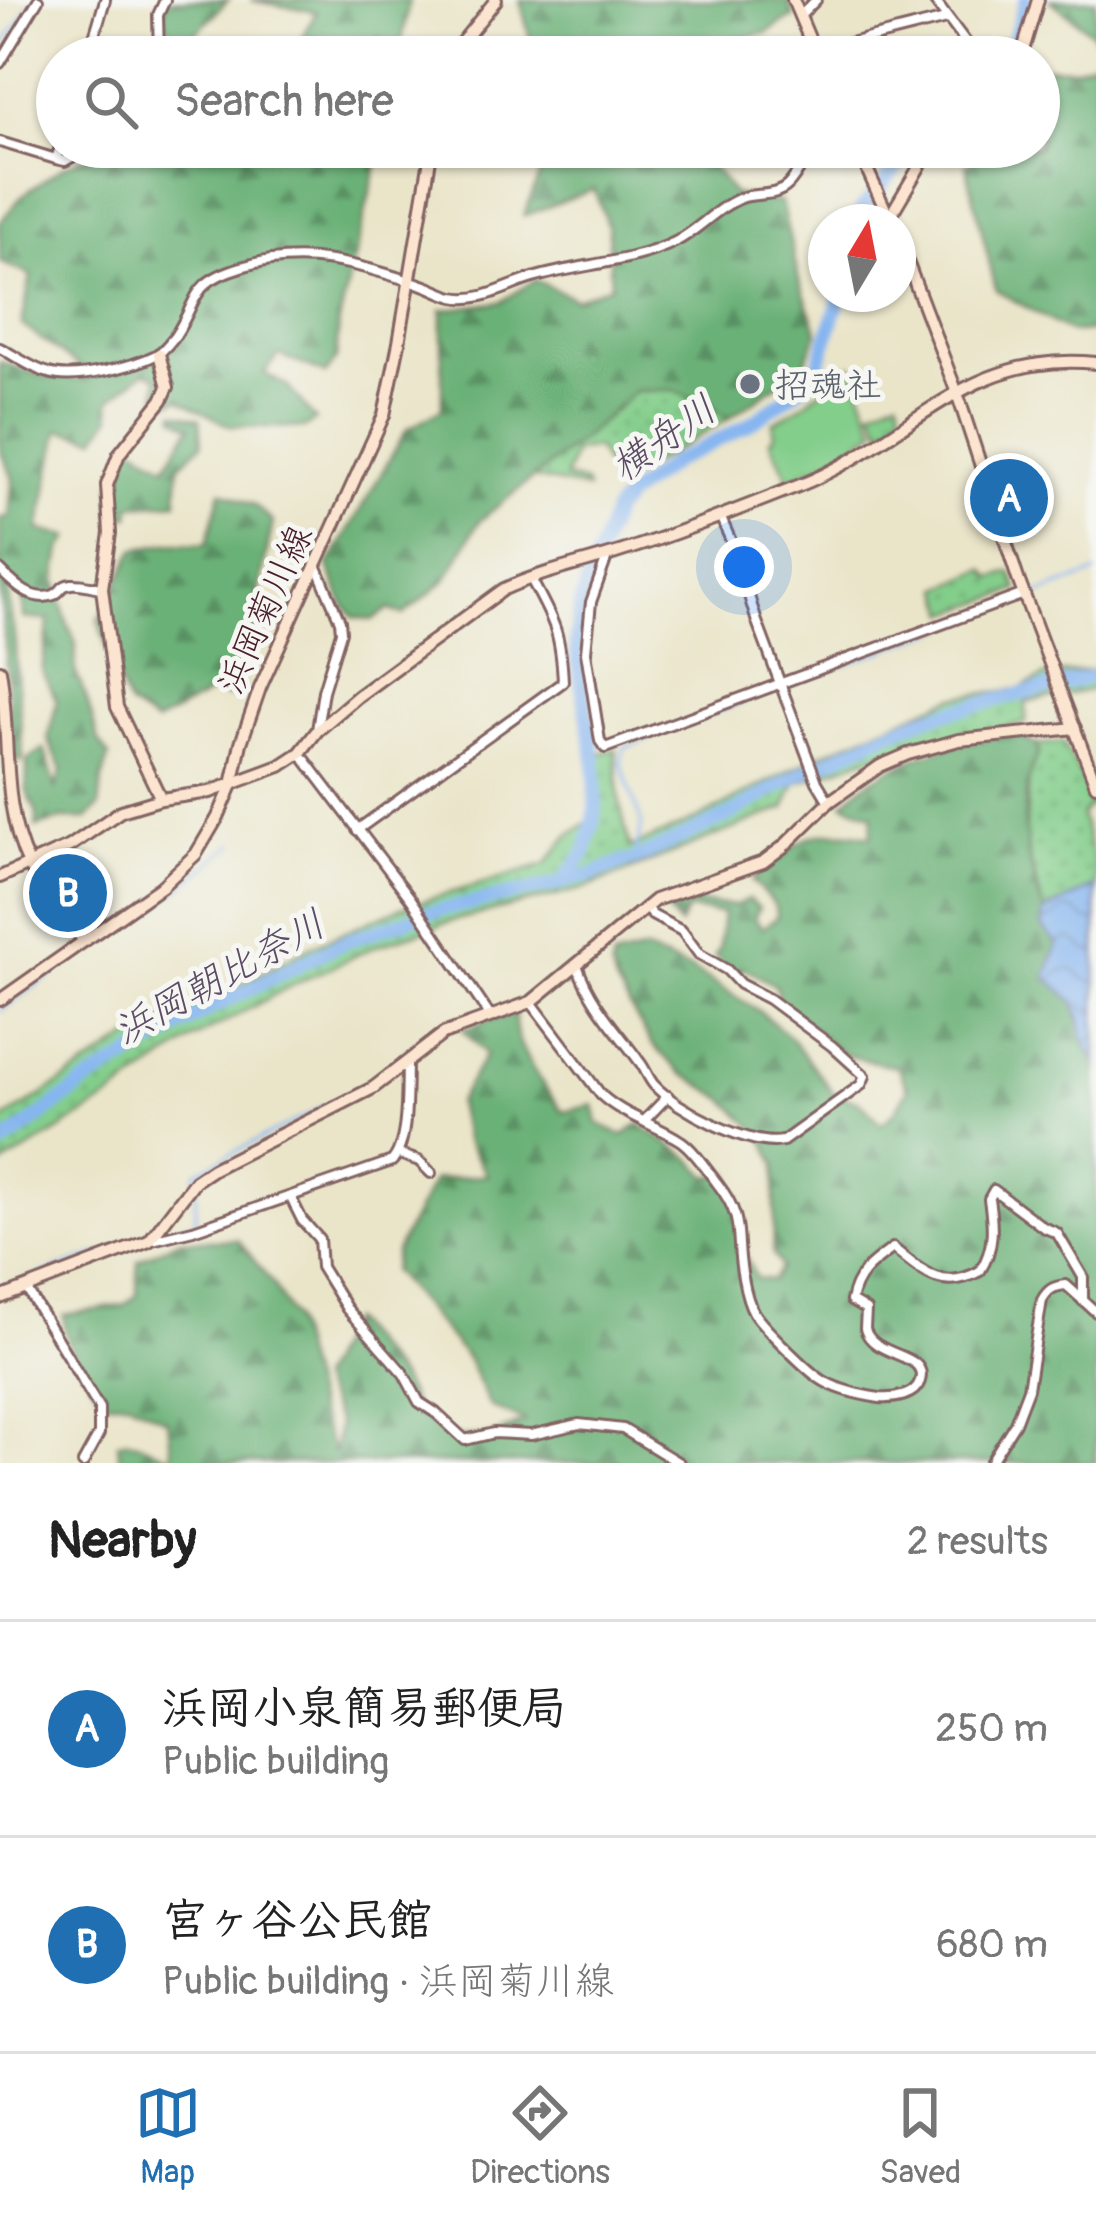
<!DOCTYPE html>
<meta charset="utf-8">
<style>
:root{--surface:#fff;--page:#f6f6f6;--text:#222;--muted:#767676;--line:#e0e0e0;--accent:#1f6fb2}
body{margin:0;font-family:Pangolin,"Klee One",sans-serif;background:var(--page);color:var(--text)}
.compass{position:absolute;left:808px;top:204px;width:108px;height:108px;border-radius:50%;background:var(--surface);box-shadow:0 3px 9px #0004;rotate:10deg}
.you{position:absolute;left:744px;top:567px;width:42px;height:42px;margin:-30px;border:9px solid #fff;border-radius:50%;background:#1a73e8;box-shadow:0 0 0 18px #1a73e833}
.badge{display:grid;place-items:center;width:78px;height:78px;border-radius:50%;background:var(--accent);color:#fff;font-size:39px;font-weight:700}
.pin{position:absolute;translate:-50% -50%;border:6px solid #fff;box-shadow:0 3px 12px #0006}
.list{margin:0;padding:0;list-style:none}
h2{display:flex;justify-content:space-between;align-items:center;height:156px;margin:0;padding:0 48px;font-size:51px}
h2 small{font-size:39px;font-weight:400;color:var(--muted)}
.list li{display:grid;grid-template-columns:78px 1fr auto;gap:36px;align-items:center;box-sizing:border-box;height:216px;padding:0 48px;border-top:3px solid var(--line)}
.list b{display:block;font-size:45px;white-space:nowrap}
.list p{margin:0;font-size:39px;white-space:nowrap;color:var(--muted)}
.list em{font-size:39px;font-style:normal;color:var(--muted)}
.icon{flex:none;width:66px;height:66px;fill:none;stroke:currentColor;stroke-width:2;stroke-linecap:round;stroke-linejoin:round}
.map{position:relative;flex:none;width:1096px;height:1463px;overflow:hidden}
.search{position:absolute;background:var(--surface);box-shadow:0 3px 9px #0004;left:36px;right:36px;top:36px;height:132px;display:flex;align-items:center;gap:30px;box-sizing:border-box;padding:0 42px;border-radius:66px;color:var(--muted);font-size:45px}
.sheet{height:588px;background:var(--surface)}
nav{display:flex;justify-content:space-around;align-items:center;box-sizing:border-box;height:168px;border-top:3px solid var(--line);background:var(--surface);font-size:33px;color:var(--muted)}
nav a{display:grid;justify-items:center;gap:6px}
nav .on{color:var(--accent)}
.map>svg:first-child{display:block}
.grass{fill:url(#grass-dots);stroke:#66765b;stroke-width:3}
.forest{fill:url(#forest-firs);stroke:#5a6851;stroke-width:3}
.garden{fill:#83ce8b;stroke:#66765b;stroke-width:3}
.water{fill:url(#water-waves);stroke:#686a8e;stroke-width:3}
.lines{fill:none;stroke-linecap:round;stroke-linejoin:round}
.stream{stroke:#86b5f0;stroke-width:3}
.river{stroke:#86b5f0;stroke-width:14}
.street-casing{stroke:#826462;stroke-width:14}
.secondary-casing{stroke:#826462;stroke-width:16}
.street{stroke:#fff;stroke-width:8}
.secondary{stroke:#fce5d0;stroke-width:10}
.worship-dot{fill:#6b7280;stroke:#f6f6f2;stroke-width:4.5}
.labels{text-anchor:middle;stroke-width:10;stroke-linejoin:round;paint-order:stroke}
.worship-label{font-size:36px;fill:#5b616d;stroke:#f6f6f2;text-anchor:start}
.street-label{font-size:36px;fill:#4a1f2b;stroke:#f6f6f2}
.water-label{font-size:39px;font-style:italic;fill:#5c4c66;stroke:#f6f6f2}
</style>
<div class="map">
<svg width="1096" height="1463" viewBox="0 0 1096 1463">
<defs>
<pattern id="grass-dots" width="8" height="8" patternUnits="userSpaceOnUse" patternTransform="scale(3)"><rect width="8" height="8" fill="#83ce8b"/><path d="M2 2h.1M6 6h.1" fill="none" stroke="#73b078" stroke-width="1.8" stroke-linecap="round"/></pattern>
<pattern id="forest-firs" width="22" height="20" patternUnits="userSpaceOnUse" patternTransform="scale(3)"><rect width="22" height="20" fill="#6ab177"/><path d="M5 1l3.5 6h-7zM16 11l3.5 6h-7z" fill="#598f62"/></pattern>
<pattern id="water-waves" width="16" height="10" patternUnits="userSpaceOnUse" patternTransform="scale(3)"><rect width="16" height="10" fill="#86b5f0"/><path d="M0 5q4-4 8 0t8 0" fill="none" stroke="#7093c3"/></pattern>
</defs>
<rect width="100%" height="100%" fill="#f6f6f2"/>
<filter id="ink" filterUnits="userSpaceOnUse"><feTurbulence type="fractalNoise" baseFrequency=".00833" numOctaves="2"/><feDisplacementMap in="SourceGraphic" scale="24" xChannelSelector="R" yChannelSelector="G"/><feConvolveMatrix kernelMatrix="1 2 1 2 8 2 1 2 1" color-interpolation-filters="sRGB"/></filter>
<filter id="wash" filterUnits="userSpaceOnUse"><feTurbulence type="fractalNoise" baseFrequency=".004" numOctaves="4" result="noise"/><feDisplacementMap in="SourceGraphic" scale="48" xChannelSelector="R" yChannelSelector="G"/><feGaussianBlur stdDeviation="2.7" result="paint"/><feColorMatrix in="noise" values="0 0 0 0 0 0 0 0 0 0 0 0 0 0 0 0 0 1.4 0 .05"/><feComposite in="paint" operator="in"/></filter>
<g filter="url(#wash)">
<rect width="100%" height="100%" fill="#eae5c9"/>
<g class="grass">
<polygon points="674,390 729,418 618,484 596,448 574,452 565,478 585,483 587,489 533,478 635,391"/>
<path d="M898,397c9,20 -1,22 -15,34l-11,-22z"/>
<polygon points="985,569 992,578 1011,572 1018,590 949,613 941,588"/>
<polygon points="1096,670 1096,689 1026,702 1026,723 863,759 796,783 785,808 583,889 452,921 376,946 287,988 192,1040 106,1101 0,1167 0,1122 127,1040 185,1007 246,981 314,945 402,907 545,865 568,836 592,819 597,754 616,749 619,799 630,848 700,818 819,755 954,697 1020,689 1047,675"/>
<path d="M1063,742l30,60 -12,13c7,25 15,45 15,71l-52,26 -19,-71 4,-69 7,-27z"/>
</g>
<g class="forest">
<polygon points="169,0 228,0 178,52 162,13"/>
<polygon points="250,0 409,0 399,57 293,57 316,12"/>
<polygon points="520,0 787,0 794,16 766,33 733,39 736,54 747,57 535,57"/>
<polygon points="1050,0 1096,0 1096,42 1094,34"/>
<polygon points="1096,60 1096,331 1070,332 996,290 966,165 981,156 981,147 1039,147 1039,67 1073,68"/>
<path d="M113,147h268l-42,174 -3,38 -10,15 -47,-19 -15,18 23,13 29,34 -12,8 -74,-2 -51,-27 -21,6 -1,-29 -13,-4 -34,28 1,17 -15,21 -37,-8 -20,100 31,7 -9,13 -5,30 10,39 10,25 -1,27 11,26 12,42 11,18 -7,23 -3,27 -12,12h-25l-26,8c4,-21 -5,-19 -9,-36 -2,-10 2,-20 -1,-30l18,-12 12,39 6,-18 -14,-31 9,-38 -15,-30 7,-51 -25,-2 -2,-23 -15,-7 7,46 9,123 -3,5 -6,-3 -14,-172v-69l9,-1 4,-40 -13,-26v-89l42,14 44,4 -9,-15 -55,-40 9,-50 -31,-13v-40l23,-27 41,-29z"/>
<polygon points="550,147 698,147 733,194 781,202 799,280 818,333 803,367 729,418 674,390 635,391 589,433 479,521 446,580 403,615 389,609 372,620 354,617 344,605 328,566 407,429 442,409 442,310 501,302 535,280 576,299 611,285 608,227 594,189 524,216"/>
<polygon points="175,412 200,419 202,444 179,466 177,502 131,505 130,516 112,514 113,484 127,457 123,450 129,443 166,466 191,426 175,417"/>
<polygon points="221,491 254,505 273,522 254,614 254,636 233,654 241,685 227,697 215,688 200,699 155,723 129,706 117,678 98,620 135,549 168,543 207,544"/>
<path d="M1015,733l21,12 3,8c-26,47 -12,113 7,162 4,11 10,22 14,34 11,39 18,79 36,115v399h-976l-2,-20 10,-3 11,3 33,15 -4,-37 -40,-20h-24c-17,-26 -42,-54 -40,-86l61,-10 12,-10 1,-34 40,-21h60l35,44 20,35 25,95 16,40 4,-32 -20,-42 31,-60 52,60 19,36 34,21h36l34,-16 -34,-15 -23,-48 -75,-87 3,-19 39,-72 53,-5 -22,-36 -8,-36 29,-49 -23,-24 26,-10 26,-5c-3,31 30,73 48,97l31,-7 4,18 25,13 16,-12 50,33 20,20 20,-4 12,39 4,44 11,22 16,2 9,-13 -8,-13 3,-89 -12,-27 -39,-39 -45,-27 -28,-28 -35,-59 -6,-16 2,-10 32,-8 47,19 67,41 32,27 43,56 26,8 22,22 14,-14 12,-21 -10,-22 -54,-12 -67,-57 -1,-12 -31,-18 -10,6 -20,-18 4,-7 4,-36 -36,-3 -8,15 -12,-14 7,-10 62,5 12,-7 11,9 -5,10 8,10 15,-11 -3,-13 -22,-23c47,-38 54,-57 119,-45l2,-21 -30,-12c47,-46 109,-58 172,-70z"/>
</g>
<polygon class="garden" points="851,365 876,430 835,458 789,479 770,440 775,436 773,423 804,404"/>
<polygon class="water" points="1096,886 1096,1064 1084,1040 1080,1017 1073,1001 1046,977 1058,944 1042,927 1044,912"/>
<g class="lines">
<g class="stream">
<polyline points="0,50 33,1"/>
<polyline points="1030,597 1096,573"/>
<polyline points="804,679 1021,600"/>
<polyline points="626,861 634,860 642,824 621,762 624,748 745,701"/>
<polyline points="0,1011 108,936 147,915 234,844"/>
<polyline points="195,1178 196,1172 374,1081"/>
<polyline points="165,1232 195,1222 196,1187"/>
<polyline points="0,1289 102,1253"/>
</g>
<g class="river">
<polyline points="1008,57 1026,0"/>
<polyline points="857,222 861,210 914,147"/>
<polyline points="634,860 728,816 802,773 887,733 931,716 1096,676"/>
<polyline points="562,882 585,853 596,810 595,760 577,658 576,636 581,601 614,512 629,495 673,463 748,425 805,385 819,364 841,294"/>
<polyline points="0,1146 84,1084 210,1009 344,942 426,913 537,889 591,875 626,861"/>
</g>
</g>
</g>
<g filter="url(#ink)">
<g class="lines">
<defs>
<g id="street">
<polyline points="934,0 977,57"/>
<polyline points="800,16 816,0"/>
<polyline points="88,57 105,0"/>
<polyline points="159,57 158,15 165,0"/>
<polyline points="817,57 838,46 946,19"/>
<polyline points="0,63 38,0"/>
<polyline points="0,142 56,159 60,147"/>
<polyline points="56,159 65,161 90,147"/>
<path d="M0,348c16,8 32,21 49,25 25,8 83,-6 107,-18 7,-3 14,-13 19,-19 25,-38 14,-53 66,-69 64,-20 117,-2 179,17 11,3 22,10 34,13 27,6 54,-12 79,-19 46,-14 99,-15 142,-36 24,-12 44,-37 69,-45 14,-4 32,0 44,-12 10,-10 16,-26 25,-38"/>
<polyline points="720,516 735,550 756,619 817,782 829,802"/>
<polyline points="607,557 591,602 586,652 600,741 605,748 1024,594"/>
<polyline points="317,567 340,621 341,632 323,691 317,730"/>
<path d="M0,570c14,14 32,33 54,25 10,-5 5,-9 17,-11 9,-1 22,3 31,4"/>
<polyline points="300,753 411,899 490,1016"/>
<path d="M357,830l206,-148c-2,-49 -9,-61 -32,-103"/>
<path d="M577,965c14,40 38,63 62,96 6,7 9,17 15,24 22,24 96,63 129,56l78,-56 4,-9 -33,-30 -63,-47 -29,-15 -13,-14 -28,-16 -17,-23 -30,-16 -7,-8"/>
<path d="M531,1002l70,93c23,21 54,29 80,46 14,10 25,28 36,42 30,38 17,54 26,95 2,11 5,25 11,35 8,13 52,56 65,65 17,12 41,17 61,20 14,1 35,-2 40,-17 9,-29 -47,-23 -55,-52 0,-2 1,-17 1,-19l-15,-9c5,-27 20,-37 42,-53 30,24 49,44 87,23 15,-23 13,-47 9,-72l5,-9 49,37 14,6 26,44v24"/>
<polyline points="644,1121 668,1096"/>
<polyline points="399,1154 419,1161 431,1173"/>
<polyline points="291,1198 302,1220 319,1239 321,1267 347,1309 404,1374 419,1402 436,1413 465,1440 494,1433 531,1435 579,1424 623,1429 679,1463"/>
<path d="M152,1240l41,-10 199,-69c17,-19 14,-71 15,-96"/>
<polyline points="26,1288 99,1408 99,1434 83,1463"/>
<path d="M990,1463l25,-40 13,-34 14,-89c6,-11 12,-14 24,-15l30,27"/>
</g>
<g id="secondary">
<polyline points="793,0 817,57"/>
<polyline points="450,57 496,0"/>
<polyline points="1021,57 1038,0"/>
<polyline points="857,147 891,222"/>
<polyline points="889,218 931,147"/>
<polyline points="898,238 957,393 1018,579 1096,785"/>
<polyline points="159,354 168,387 162,400 119,454 107,485 110,533 102,588 117,707 161,799"/>
<path d="M0,670c11,63 0,136 29,194 14,28 37,53 55,77"/>
<path d="M0,877l70,-31 51,-35 40,-12 49,-7 70,-26 20,-13 17,-22 41,-35 146,-107c42,-19 87,-27 131,-42 55,-18 109,-40 163,-61 109,-42 167,-137 298,-123"/>
<polyline points="0,1000 161,887 196,854 218,817 232,785 241,743 260,688 384,415 399,343 432,147"/>
<polyline points="0,1298 149,1241 195,1181 213,1169 373,1088 443,1034 531,1002 655,900 763,862 783,847 829,802 880,766 908,754 959,740 1075,728"/>
</g>
</defs>
<use href="#street" class="street-casing"/>
<use href="#secondary" class="secondary-casing"/>
<use href="#street" class="street"/>
<use href="#secondary" class="secondary"/>
</g>
</g>
<circle class="worship-dot" cx="750" cy="384" r="12"/>
<g class="labels">
<g class="worship-label">
<text x="774" y="397">招魂社</text>
</g>
<g class="street-label">
<text transform="translate(264 609) rotate(-66)" y="13">浜岡菊川線</text>
</g>
<g class="water-label">
<text transform="translate(663 437) rotate(-35)" y="14">横舟川</text>
<text transform="translate(219 976) rotate(-29)" y="14">浜岡朝比奈川</text>
</g>
</g>
</svg>
<svg class="compass" viewBox="-18 -18 36 36"><path d="M0-13l5 13h-10z" fill="#e53935"/><path d="M0 13l5-13h-10z" fill="#767676"/></svg>
<div class="you"></div>
<div class="pin badge" style="left:1009px;top:498px">A</div>
<div class="pin badge" style="left:68px;top:893px">B</div>
<div class="search"><svg class="icon" aria-label="search" viewBox="0 0 24 24"><circle cx="10" cy="10" r="6"/><path d="M15 15l6 6"/></svg>Search here</div>
</div>
<section class="sheet">
<h2>Nearby<small>2 results</small></h2>
<ul class="list">
<li><span class="badge">A</span><div><b>浜岡小泉簡易郵便局</b><p>Public building</p></div><em>250 m</em></li>
<li><span class="badge">B</span><div><b>宮ヶ谷公民館</b><p>Public building · 浜岡菊川線</p></div><em>680 m</em></li>
</ul>
</section>
<nav>
<a class="on"><svg class="icon" aria-label="map" viewBox="0 0 24 24"><path d="M3 6l6-2 6 2 6-2v14l-6 2-6-2-6 2zM9 4v14M15 6v14"/></svg>Map</a>
<a><svg class="icon" aria-label="directions" viewBox="0 0 24 24"><path d="M12 3l9 9-9 9-9-9zM9 14v-3h6M13 9l2 2-2 2"/></svg>Directions</a>
<a><svg class="icon" aria-label="saved" viewBox="0 0 24 24"><path d="M7 4h10v16l-5-4-5 4z"/></svg>Saved</a>
</nav>
